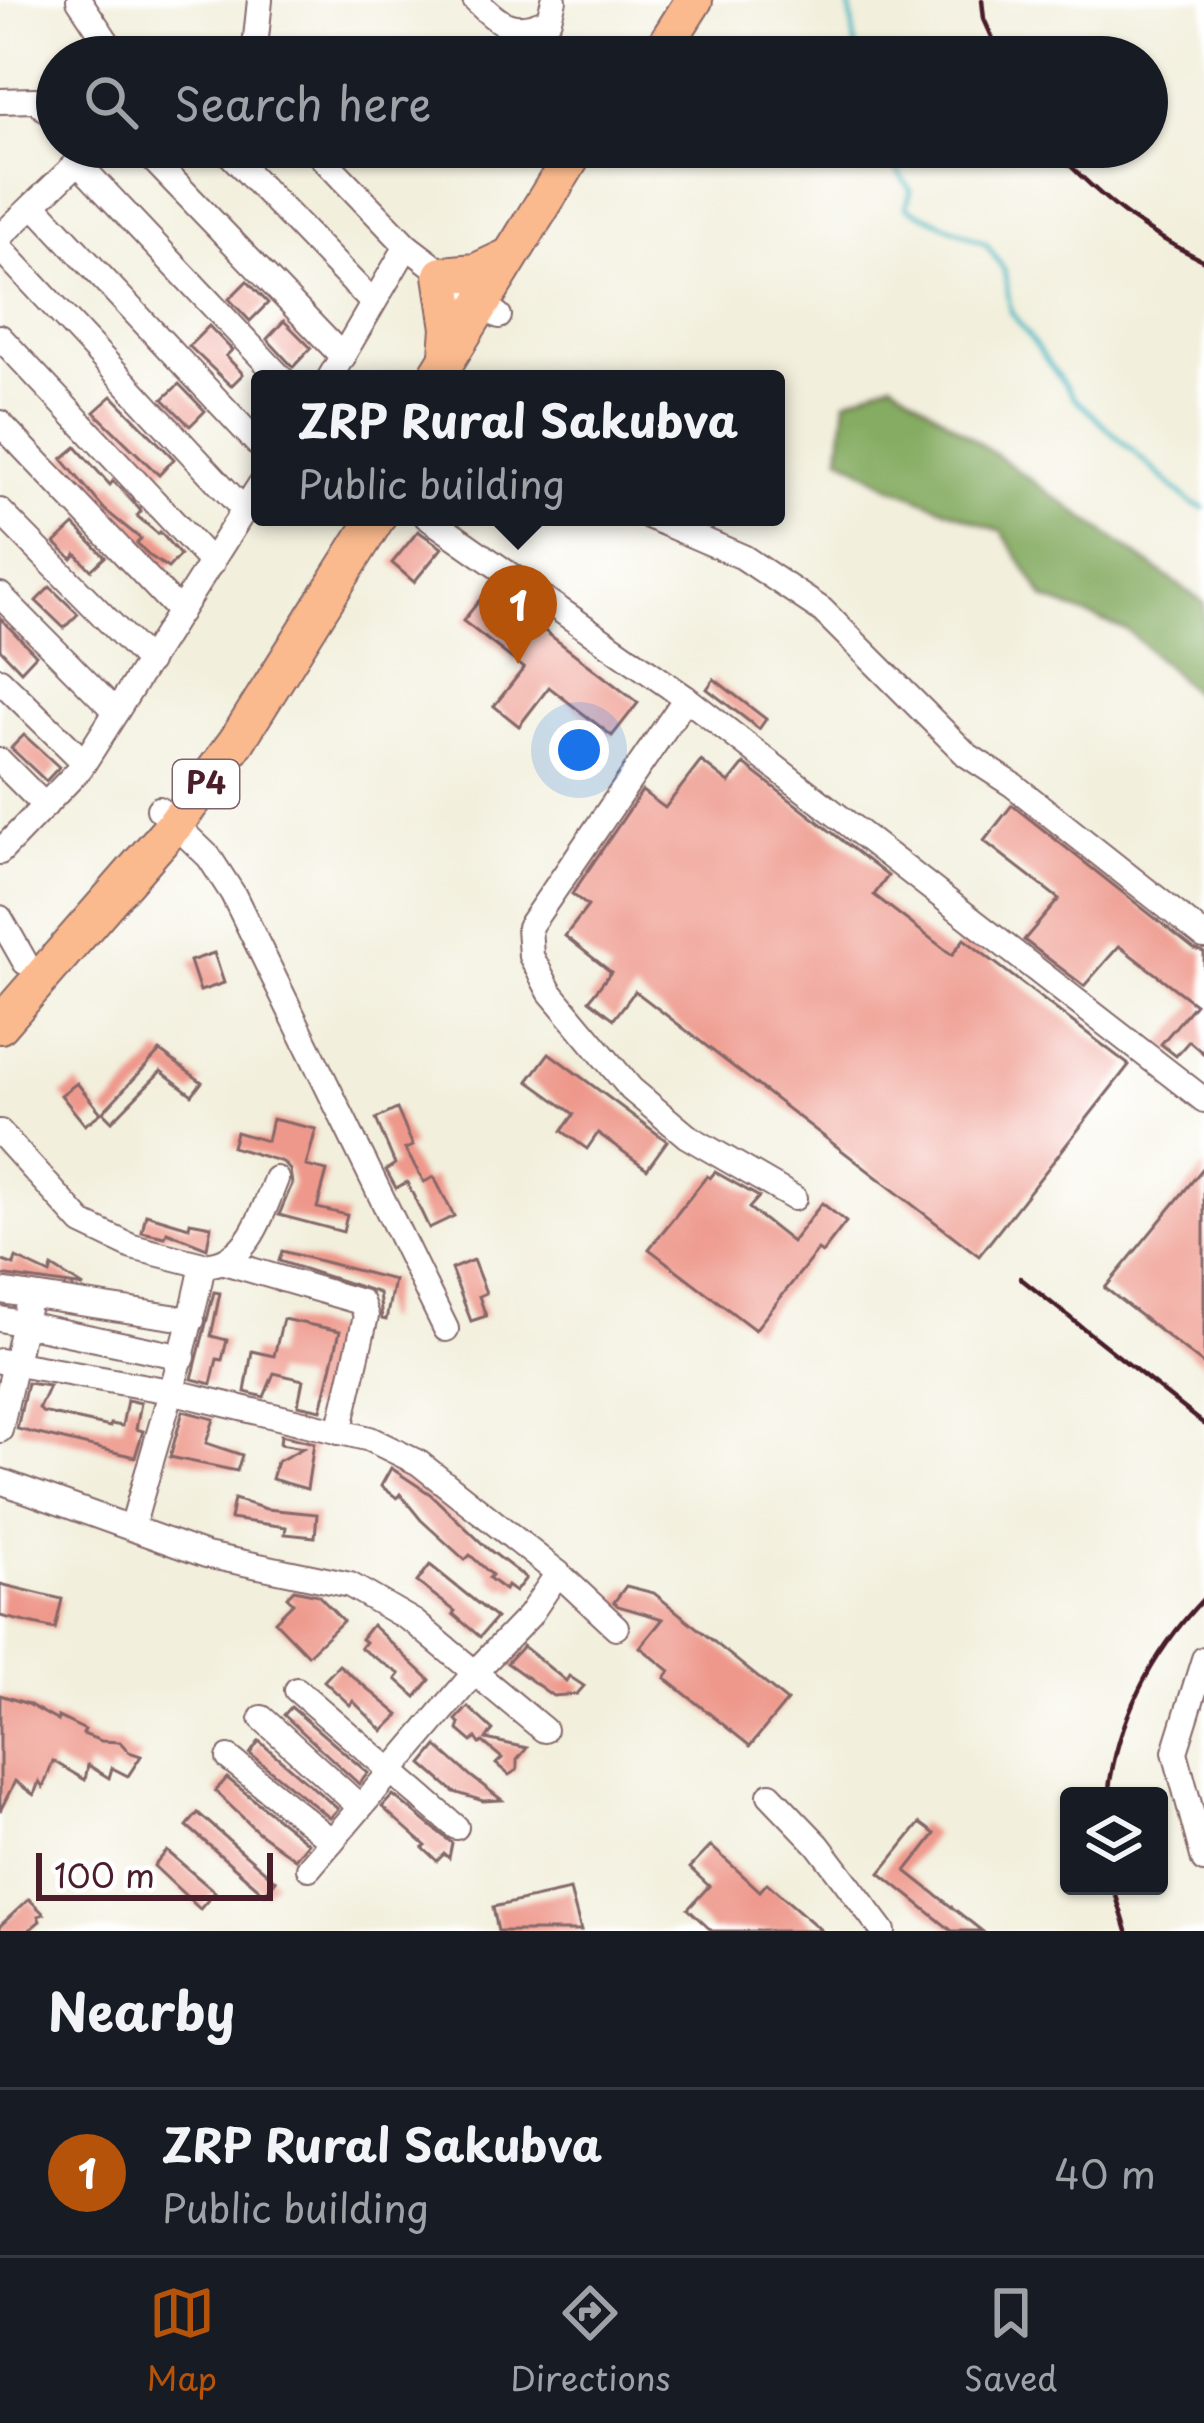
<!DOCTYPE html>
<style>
:root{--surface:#171b24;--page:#20242c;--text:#f1f3f6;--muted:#9ea1a6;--line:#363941;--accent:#b45309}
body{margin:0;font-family:"Playpen Sans",sans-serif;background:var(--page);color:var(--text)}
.controls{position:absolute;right:36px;bottom:36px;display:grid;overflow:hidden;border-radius:12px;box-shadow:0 3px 9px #0004}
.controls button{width:108px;height:108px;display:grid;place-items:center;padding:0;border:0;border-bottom:3px solid var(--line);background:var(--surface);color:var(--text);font:60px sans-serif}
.scale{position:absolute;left:36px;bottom:30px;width:237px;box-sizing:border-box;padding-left:12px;border:6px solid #4a1f2b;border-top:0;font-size:33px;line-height:42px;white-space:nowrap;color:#4a1f2b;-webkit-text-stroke:9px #fff;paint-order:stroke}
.you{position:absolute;left:579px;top:750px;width:42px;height:42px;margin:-30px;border:9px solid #fff;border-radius:50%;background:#1a73e8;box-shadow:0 0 0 18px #1a73e833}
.badge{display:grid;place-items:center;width:78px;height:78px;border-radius:50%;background:var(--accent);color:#fff;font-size:39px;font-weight:700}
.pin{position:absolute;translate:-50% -99px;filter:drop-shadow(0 3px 6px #0008)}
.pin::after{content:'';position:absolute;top:63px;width:42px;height:36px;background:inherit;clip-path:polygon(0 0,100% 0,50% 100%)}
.popup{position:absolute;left:251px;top:370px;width:534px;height:156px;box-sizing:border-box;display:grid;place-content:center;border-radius:12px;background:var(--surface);filter:drop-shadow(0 3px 9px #0005);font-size:39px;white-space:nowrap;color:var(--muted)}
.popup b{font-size:45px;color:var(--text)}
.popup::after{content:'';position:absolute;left:50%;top:100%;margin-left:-24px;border:24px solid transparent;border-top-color:var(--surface)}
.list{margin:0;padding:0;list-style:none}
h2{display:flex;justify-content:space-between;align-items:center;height:156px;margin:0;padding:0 48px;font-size:51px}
h2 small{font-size:39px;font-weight:400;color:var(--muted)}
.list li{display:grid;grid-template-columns:78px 1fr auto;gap:36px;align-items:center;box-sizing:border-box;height:168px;padding:0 48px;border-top:3px solid var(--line)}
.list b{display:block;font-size:45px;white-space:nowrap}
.list p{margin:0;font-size:39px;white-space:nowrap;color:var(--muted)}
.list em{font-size:39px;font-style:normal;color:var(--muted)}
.icon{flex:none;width:66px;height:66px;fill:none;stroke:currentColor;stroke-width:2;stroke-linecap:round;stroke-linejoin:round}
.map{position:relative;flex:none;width:1204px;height:1931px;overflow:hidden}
.search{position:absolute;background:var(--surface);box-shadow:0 3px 9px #0004;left:36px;right:36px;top:36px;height:132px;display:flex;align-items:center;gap:30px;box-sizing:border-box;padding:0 42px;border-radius:66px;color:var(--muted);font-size:45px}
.sheet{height:324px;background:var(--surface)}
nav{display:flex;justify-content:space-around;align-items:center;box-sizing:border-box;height:168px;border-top:3px solid var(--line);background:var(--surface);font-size:33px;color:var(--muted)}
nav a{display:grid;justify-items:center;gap:6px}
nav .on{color:var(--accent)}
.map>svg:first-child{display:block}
.forest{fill:#85ac62;stroke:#686646;stroke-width:3}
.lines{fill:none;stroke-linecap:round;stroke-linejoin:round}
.stream{stroke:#49b8c2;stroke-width:4.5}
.building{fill:#ee988b}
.minor-casing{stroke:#856869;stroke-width:28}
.highway-casing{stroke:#856869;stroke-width:40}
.minor{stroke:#fff;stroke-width:24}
.highway{stroke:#fbba8d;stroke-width:36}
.rail{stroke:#4a1f2b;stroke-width:4.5}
.labels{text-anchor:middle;stroke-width:12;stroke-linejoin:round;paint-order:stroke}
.shield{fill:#fff;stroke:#80626b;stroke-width:3}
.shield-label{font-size:30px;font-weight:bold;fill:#4a1f2b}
</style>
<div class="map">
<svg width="1204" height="1931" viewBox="0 0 1204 1931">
<rect width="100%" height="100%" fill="#fff"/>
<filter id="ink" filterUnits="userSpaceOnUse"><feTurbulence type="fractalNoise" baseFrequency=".00833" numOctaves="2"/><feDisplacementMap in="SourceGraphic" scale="24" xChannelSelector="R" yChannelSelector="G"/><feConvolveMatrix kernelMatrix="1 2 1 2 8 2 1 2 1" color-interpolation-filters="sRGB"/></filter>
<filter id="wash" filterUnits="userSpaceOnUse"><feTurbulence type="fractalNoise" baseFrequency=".004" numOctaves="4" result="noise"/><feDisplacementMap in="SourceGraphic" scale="48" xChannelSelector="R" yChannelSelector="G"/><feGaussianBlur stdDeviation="2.7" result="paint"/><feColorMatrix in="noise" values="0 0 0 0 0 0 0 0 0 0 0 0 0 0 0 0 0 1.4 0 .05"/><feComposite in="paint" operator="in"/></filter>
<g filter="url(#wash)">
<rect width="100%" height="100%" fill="#f2efdc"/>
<polygon class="forest" points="892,381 1204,603 1204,702 1127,630 1045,599 1002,532 889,486 840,456 846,400"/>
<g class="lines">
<g class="stream">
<polyline points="849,0 857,57"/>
<polyline points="881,147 911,191 906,207 986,244 1004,270 1011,312 1075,399 1191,503 1204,508"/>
</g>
</g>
<g id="blocks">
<g class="building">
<polygon points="247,281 268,303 250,321 229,299"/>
<polygon points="284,321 311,348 293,367 267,339"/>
<polygon points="209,326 232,350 226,356 243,374 231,386 189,346"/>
<polygon points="179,384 205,411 190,426 163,399"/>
<polygon points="112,396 174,459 159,475 94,412"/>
<polygon points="76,447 110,485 113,481 141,511 137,516 158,534 160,532 180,555 168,568 150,556 137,543 141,539 105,510 62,459"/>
<polygon points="74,525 105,557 91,570 76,554 72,559 55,543"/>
<polygon points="418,531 442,548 414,582 392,563"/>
<polygon points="50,587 78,614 64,628 36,601"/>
<polygon points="489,588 638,703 612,736 549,687 519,726 494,706 524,668 463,621"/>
<polygon points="0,618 36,655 21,671 0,649"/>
<polygon points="714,679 766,719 759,729 707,689"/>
<polygon points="24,735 59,767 46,781 11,748"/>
<polygon points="701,761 729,783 744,764 888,876 874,895 952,955 964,939 1129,1065 979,1256 635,991 614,1019 589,1000 611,972 565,936 588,906 572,894 642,791 665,808"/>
<polygon points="1012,805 1194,949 1204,952 1204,1054 1189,1041 1176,1056 1161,1044 1195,1004 1119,946 1084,986 1024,940 1059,899 984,841"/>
<polygon points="214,953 224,983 200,991 190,961"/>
<polygon points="160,1051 202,1082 192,1095 161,1071 112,1121 103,1112"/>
<polygon points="549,1053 667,1141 647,1169 598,1133 587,1149 562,1131 574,1114 528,1081"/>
<polygon points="77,1083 101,1113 85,1125 61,1095"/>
<polygon points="397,1109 413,1146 405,1149 424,1182 434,1177 454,1216 429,1228 407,1182 396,1188 386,1170 395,1164 376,1119"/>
<polygon points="272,1119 316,1129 306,1166 327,1171 317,1208 347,1215 343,1232 279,1215 292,1184 290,1170 283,1162 232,1147 236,1132 267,1141"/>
<polygon points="1204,1167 1204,1365 1105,1288"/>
<polygon points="715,1172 759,1197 749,1208 792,1242 822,1203 846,1222 822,1253 818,1250 755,1330 649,1249 707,1176 710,1178"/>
<polygon points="146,1214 189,1227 190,1222 211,1226 207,1248 167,1232 165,1237 142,1232"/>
<polygon points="282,1251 394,1280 386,1320 382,1319 379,1293 279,1261"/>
<polygon points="16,1258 50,1274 52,1267 84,1287 0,1275 0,1260 14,1265"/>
<polygon points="473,1260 486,1293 479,1296 486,1316 471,1321 451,1269"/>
<polygon points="214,1292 220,1293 211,1336 227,1340 222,1360 217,1359 211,1384 192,1379"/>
<polygon points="283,1319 340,1331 321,1410 298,1405 303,1380 274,1373 264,1397 245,1392 252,1351 274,1356"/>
<polygon points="27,1383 49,1386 39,1408 42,1412 110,1427 111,1424 122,1426 127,1400 141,1403 136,1429 143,1431 135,1457 17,1429"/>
<polygon points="183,1411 214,1419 206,1443 242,1455 237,1471 170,1457"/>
<polygon points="281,1435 314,1443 307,1489 272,1479 277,1462 303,1448 280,1444"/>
<polygon points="391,1468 430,1494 487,1548 526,1578 515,1592 507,1586 505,1590 489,1578 492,1575 470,1555 465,1560 421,1520 400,1494 397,1498 381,1486"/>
<polygon points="234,1499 266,1509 317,1514 315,1537 285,1534 286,1527 230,1519"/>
<polygon points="430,1565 496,1618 480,1637 453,1614 455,1611 417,1582"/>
<polygon points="0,1584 62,1599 55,1629 0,1616"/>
<polygon points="626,1586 654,1593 787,1701 750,1746 665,1678 670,1671 640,1647 663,1619 618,1606 614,1602"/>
<polygon points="294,1590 318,1595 343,1621 308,1655 275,1621 293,1603 287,1597"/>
<polygon points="372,1625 430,1680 416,1697 396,1679 400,1674 360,1648 365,1642 361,1639"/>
<polygon points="523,1646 566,1681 569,1676 584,1686 577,1694 553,1696 507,1663"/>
<polygon points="339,1665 399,1715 383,1731 353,1701 350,1705 324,1681"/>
<polygon points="0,1695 28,1704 58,1721 58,1717 85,1730 83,1734 101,1741 120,1742 129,1752 141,1756 128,1776 112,1768 109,1778 88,1765 85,1780 53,1761 43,1787 39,1781 34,1795 15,1781 0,1811"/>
<polygon points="291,1707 368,1773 359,1784 284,1715"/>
<polygon points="468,1707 493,1730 486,1739 527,1748 517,1760 517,1770 509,1775 496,1764 502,1758 483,1742 480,1744 476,1738 472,1742 458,1730 460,1724 456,1720"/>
<polygon points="259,1741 338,1809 330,1818 250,1754"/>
<polygon points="437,1746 472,1777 502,1800 483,1801 454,1792 422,1764"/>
<polygon points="227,1778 308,1843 295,1859 258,1832 215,1791"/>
<polygon points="393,1795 452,1843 449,1858 444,1854 437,1861 423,1848 426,1846 382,1807"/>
<polygon points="198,1813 276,1881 265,1894 187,1826"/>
<polygon points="920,1823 935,1834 906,1871 982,1931 952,1931 880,1873"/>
<polygon points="711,1846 760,1891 767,1883 822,1931 712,1931 688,1909 709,1886 690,1868"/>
<polygon points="167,1851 215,1892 200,1909 154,1866"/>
<polygon points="570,1890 581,1931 498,1931 493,1907"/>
<polygon points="29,1899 44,1914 38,1916 40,1921 28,1931 0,1931 0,1926"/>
</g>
</g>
</g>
<g filter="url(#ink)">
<use href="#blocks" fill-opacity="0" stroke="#856869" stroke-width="3"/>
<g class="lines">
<defs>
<g id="minor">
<polyline points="79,0 117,57"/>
<path d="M475,0c27,26 39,36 74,19l5,-19"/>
<polyline points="254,57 260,0"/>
<polyline points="0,101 35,100 57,119"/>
<polyline points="141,147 343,357"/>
<polyline points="223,147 373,303"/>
<polyline points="312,147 407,246 499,316"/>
<polyline points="78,163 282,379"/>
<polyline points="34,205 260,446"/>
<polyline points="0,237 94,147"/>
<polyline points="0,248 243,509"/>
<polyline points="0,337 212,563"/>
<polyline points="329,379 407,246"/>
<polyline points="0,423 180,612"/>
<polyline points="0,511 149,662"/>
<polyline points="427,517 686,698 1204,1100"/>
<polyline points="650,517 743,557 822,610 967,755 1013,785 1204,936"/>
<polyline points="0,595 116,712"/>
<polyline points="0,680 84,762"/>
<polyline points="686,698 529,927 531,956 550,992 631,1089 687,1136 794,1198"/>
<polyline points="0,761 45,806"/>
<polyline points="159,809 209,857 233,894 446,1329"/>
<polyline points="0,852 80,769 260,485"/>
<polyline points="0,918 25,962"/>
<path d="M0,1132l82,91 50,24 71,18c-18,89 -47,175 -71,263"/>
<polyline points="224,1262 361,1302 366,1316 339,1432"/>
<path d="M211,1264c39,-5 52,-53 65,-85"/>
<polyline points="0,1291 192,1320"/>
<polyline points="0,1319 183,1357"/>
<polyline points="0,1361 170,1391 370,1439 419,1463 558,1573 616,1627"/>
<polyline points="0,1430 27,1309"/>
<polyline points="0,1481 206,1555 350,1585 414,1622 544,1730"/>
<polyline points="1204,1659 1175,1752 1204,1860"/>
<polyline points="297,1690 456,1827"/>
<polyline points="262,1718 360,1807"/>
<polyline points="229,1758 332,1841"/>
<polyline points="770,1795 818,1845 883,1931"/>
<polyline points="309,1868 477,1670 529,1616 558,1573"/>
</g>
<g id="highway">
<polyline points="658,57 694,0"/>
<polyline points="448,354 450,328 442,275 476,272 508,257"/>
<polyline points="435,379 578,147"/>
<polyline points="0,1025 176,823 237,741 377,517"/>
</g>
</defs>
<use href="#minor" class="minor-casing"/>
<use href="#highway" class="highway-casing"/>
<use href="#minor" class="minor"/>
<use href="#highway" class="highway"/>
<g class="rail">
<polyline points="982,0 984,19 1001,57"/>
<path d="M1052,147c52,54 85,81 152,114"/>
<polyline points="1020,1278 1204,1424"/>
<path d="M1108,1796c9,-77 44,-143 96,-198"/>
<polyline points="1113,1886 1127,1931"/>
</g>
</g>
</g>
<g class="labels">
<rect class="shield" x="173" y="760" width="66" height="48" rx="9"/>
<g class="shield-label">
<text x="206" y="794">P4</text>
</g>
</g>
</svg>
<div class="controls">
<button><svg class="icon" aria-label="layers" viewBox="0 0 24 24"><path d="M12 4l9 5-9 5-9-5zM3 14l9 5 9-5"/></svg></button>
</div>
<div class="scale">100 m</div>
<div class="you"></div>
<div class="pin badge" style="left:518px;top:664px">1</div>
<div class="popup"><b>ZRP Rural Sakubva</b>Public building</div>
<div class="search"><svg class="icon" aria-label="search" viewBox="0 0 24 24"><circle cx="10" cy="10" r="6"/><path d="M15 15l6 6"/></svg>Search here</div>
</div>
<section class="sheet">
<h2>Nearby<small></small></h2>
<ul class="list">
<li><span class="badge">1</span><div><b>ZRP Rural Sakubva</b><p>Public building</p></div><em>40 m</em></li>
</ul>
</section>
<nav>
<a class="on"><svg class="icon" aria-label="map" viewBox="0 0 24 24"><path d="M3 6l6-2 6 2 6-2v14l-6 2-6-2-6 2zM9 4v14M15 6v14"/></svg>Map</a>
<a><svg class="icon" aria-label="directions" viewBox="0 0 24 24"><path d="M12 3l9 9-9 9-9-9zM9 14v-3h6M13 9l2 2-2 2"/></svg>Directions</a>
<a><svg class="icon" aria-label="saved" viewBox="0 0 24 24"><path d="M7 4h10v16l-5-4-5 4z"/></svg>Saved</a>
</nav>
